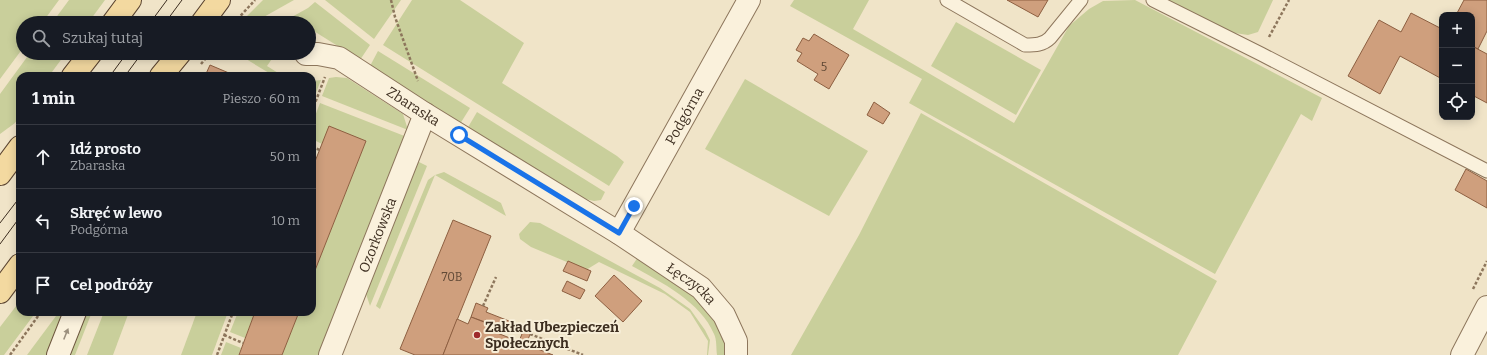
<!DOCTYPE html>
<html lang="pl">
<meta charset="utf-8">
<style>
:root{--surface:#171b24;--page:#20242c;--text:#f1f3f6;--muted:#9ea1a6;--line:#363941}
body{margin:0;font-family:Bitter,serif;background:var(--page);color:var(--text)}
.controls{position:absolute;right:12px;top:12px;display:grid;overflow:hidden;border-radius:8px;box-shadow:0 2px 10px #0003}
.controls button{width:36px;height:36px;display:grid;place-items:center;padding:0;border:0;border-bottom:1px solid var(--line);background:var(--surface);color:var(--text);font:20px sans-serif}
.stop{position:absolute;width:12px;height:12px;margin:-9px;border:3px solid #1a73e8;border-radius:50%;background:#fff}
.stop.end{background:#1a73e8;border-color:#fff;box-shadow:0 1px 4px #0008}
.list{margin:0;padding:0;list-style:none}
h2{display:flex;justify-content:space-between;align-items:center;height:52px;margin:0;padding:0 16px;font-size:17px}
h2 small{font-size:13px;font-weight:400;color:var(--muted)}
.list li{display:grid;grid-template-columns:26px 1fr auto;gap:12px;align-items:center;box-sizing:border-box;height:64px;padding:0 16px;border-top:1px solid var(--line)}
.list b{display:block;font-size:15px;white-space:nowrap}
.list p{margin:0;font-size:13px;white-space:nowrap;color:var(--muted)}
.list em{font-size:13px;font-style:normal;color:var(--muted)}
.icon{flex:none;width:22px;height:22px;fill:none;stroke:currentColor;stroke-width:2;stroke-linecap:round;stroke-linejoin:round}
.map{position:relative;flex:none;width:1487px;height:355px;overflow:hidden}
.search{position:absolute;background:var(--surface);box-shadow:0 2px 10px #0003;left:16px;top:16px;width:300px;height:44px;display:flex;align-items:center;gap:10px;box-sizing:border-box;padding:0 14px;border-radius:22px;color:var(--muted);font-size:15px}
.panel{position:absolute;background:var(--surface);box-shadow:0 2px 10px #0003;left:16px;top:72px;width:300px;height:244px;border-radius:12px}
.map>svg:first-child{display:block}
.green{fill:#c9cf9b}
.building{fill:#cf9f7d;stroke:#8d5f41}
.lines{fill:none;stroke-linecap:round;stroke-linejoin:round}
.lane-casing{stroke:#8d765c;stroke-width:15}
.street-casing{stroke:#8d765c;stroke-width:24}
.secondary-casing{stroke:#6f573f;stroke-width:24}
.primary-casing{stroke:#5b4430;stroke-width:24}
.path{stroke:#8d765c;stroke-width:2.5;stroke-dasharray:3 2;stroke-linecap:butt}
.lane{stroke:#faf1dc;stroke-width:13}
.street{stroke:#faf1dc;stroke-width:22}
.secondary{stroke:#faf1dc;stroke-width:22}
.primary{stroke:#f3d9a0;stroke-width:22}
.tram{stroke:#3d2e20;stroke-width:1}
.oneway{fill:#9c907e}
.route{stroke:#1a73e8;stroke-width:5}
.poi-dot{fill:#9e2a2b;stroke:#f7eed8;stroke-width:1.5}
.labels{text-anchor:middle;stroke-width:4;stroke-linejoin:round;paint-order:stroke}
.number-label{font-size:12px;fill:#624a37}
.street-label{font-size:14px;fill:#3d2e20;stroke:#f7eed8}
.poi-label{font-size:14px;font-weight:bold;fill:#3d2e20;stroke:#f7eed8;text-anchor:start}
</style>
<div class="map">
<svg width="1487" height="355" viewBox="0 0 1487 355">
<rect width="100%" height="100%" fill="#f0e4c8"/>
<g class="green">
<polygon points="0,0 59,0 42,23 23,23 23,48 0,79"/>
<polygon points="69,0 105,0 88,23 52,23"/>
<polygon points="263,0 294,0 253,23 240,23"/>
<polygon points="325,0 401,0 374,39"/>
<polygon points="412,0 460,0 524,43 502,83 617,156 624,162 609,186 383,45"/>
<polygon points="794,0 869,0 853,29 1014,123 1069,26 1089,9 1103,1 1135,0 1322,98 1312,121 1301,114 1215,274 909,103 922,79 790,6"/>
<polygon points="1165,0 1273,0 1258,32 1248,35 1228,32"/>
<polygon points="315,2 370,45 360,60 309,28 309,23 301,23 296,20 294,23 281,23 308,8"/>
<polygon points="956,22 1041,70 1016,115 931,66"/>
<polygon points="378,51 470,108 460,124 370,66"/>
<polygon points="30,53 66,53 49,76 20,76 20,115 15,123 0,134 0,94"/>
<polygon points="236,53 276,53 267,66 283,76 274,76"/>
<polygon points="336,77 347,78 403,114 408,130 322,96 329,78"/>
<polygon points="745,79 868,151 829,216 705,149"/>
<polygon points="321,80 312,103 312,81"/>
<polygon points="320,103 407,137 319,355 282,355 299,312 312,312 312,278 366,141 322,144 312,139 312,124"/>
<polygon points="477,112 605,192 601,200 594,201 576,197 467,129"/>
<polygon points="921,113 1217,281 1178,355 791,355 859,235"/>
<polygon points="417,161 427,166 370,306 365,291"/>
<polygon points="444,172 501,203 506,216 435,175 380,309 376,306 428,180 435,175"/>
<polygon points="530,222 540,223 660,288 690,309 705,330 710,340 708,355 707,355 708,341 690,312 665,294 599,262 586,270 531,247 520,239 519,234"/>
<path d="M638,257l66,46 22,35 1,17h-10c-1,-7 0,-15 -3,-21 -13,-32 -53,-52 -82,-68z"/>
<polygon points="20,301 20,312 36,312 4,355 0,355 0,327"/>
<polygon points="59,312 63,312 47,355 27,355"/>
<polygon points="85,312 92,312 75,355 68,355"/>
<polygon points="104,312 129,312 113,355 87,355"/>
<polygon points="197,312 228,312 212,355 181,355"/>
<polygon points="238,312 255,312 245,338 230,332"/>
<polygon points="226,342 241,348 239,355 221,355"/>
</g>
<g class="building">
<polygon points="1007,0 1048,0 1038,17"/>
<polygon points="1464,0 1487,0 1487,31 1478,49 1472,46 1472,15 1456,15"/>
<polygon points="1411,13 1442,29 1442,79 1400,56 1380,94 1348,76 1379,20 1401,32"/>
<polygon points="814,34 849,55 829,89 814,80 818,74 797,61 802,53 796,50 803,38 809,41"/>
<polygon points="1472,46 1487,54 1487,103 1472,95"/>
<polygon points="210,65 236,76 205,76"/>
<polygon points="874,102 890,113 883,124 867,115"/>
<polygon points="329,126 366,141 312,278 312,169"/>
<polygon points="1466,169 1487,181 1487,208 1455,190"/>
<polygon points="453,220 491,236 443,355 415,355 400,349"/>
<polygon points="568,261 591,271 587,281 563,271"/>
<polygon points="614,275 642,301 623,322 595,296"/>
<polygon points="567,281 585,290 580,299 562,291"/>
<polygon points="476,303 488,308 486,312 532,330 526,344 519,341 522,334 485,320 485,322 471,317"/>
<polygon points="255,312 299,312 282,355 239,355"/>
<polygon points="471,317 489,324 487,329 553,355 443,355 457,319 468,324"/>
</g>
<g class="lines">
<defs>
<g id="lane">
<path d="M947,0l78,45c10,0 18,0 25,-7l31,-38"/>
<polyline points="1153,0 1261,54 1487,171"/>
</g>
<g id="street">
<path id="s1" d="M306,54h12l21,4 86,56 194,119 82,55 23,27 12,26v14"/>
<path id="s2" d="M619,233l130,-233"/>
<path id="s3" d="M330,355l95,-241"/>
<polyline points="1462,355 1487,307"/>
</g>
<polyline id="secondary" points="58,355 75,312"/>
<g id="primary">
<polyline points="113,23 130,0"/>
<polyline points="202,23 219,0"/>
<polyline points="73,76 91,53"/>
<polyline points="161,76 180,53"/>
<polyline points="0,174 20,147"/>
<polyline points="0,292 20,265"/>
</g>
</defs>
<use href="#lane" class="lane-casing"/>
<use href="#street" class="street-casing"/>
<use href="#secondary" class="secondary-casing"/>
<use href="#primary" class="primary-casing"/>
<g class="path">
<polyline points="391,0 395,17 418,81"/>
<polyline points="234,23 255,0"/>
<polyline points="1269,37 1289,0"/>
<polyline points="201,64 210,53"/>
<polyline points="312,111 325,77"/>
<polyline points="312,147 320,150"/>
<polyline points="1473,289 1487,261"/>
<polyline points="483,306 496,277"/>
<polyline points="530,334 583,355"/>
<polyline points="224,335 243,343"/>
<polyline points="10,355 41,312"/>
<polyline points="217,355 233,312"/>
</g>
<use href="#lane" class="lane"/>
<use href="#street" class="street"/>
<use href="#secondary" class="secondary"/>
<use href="#primary" class="primary"/>
<g class="tram">
<polyline points="150,23 167,0"/>
<polyline points="165,23 182,0"/>
<polyline points="110,76 127,53"/>
<polyline points="125,76 142,53"/>
<polyline points="0,223 20,197"/>
<polyline points="0,244 20,217"/>
</g>
</g>
<defs><path id="oneway-solid" d="M-6-.8H1V-3.2L6.5 0L1 3.2V.8H-6Z"/></defs>
<use class="oneway" href="#oneway-solid" transform="translate(66 334) rotate(-68)"/>
<g class="lines">
<polyline class="route" points="459,135 619,233 634,206"/>
</g>
<circle class="poi-dot" cx="477" cy="335" r="4"/>
<g class="labels">
<g class="number-label">
<text x="824" y="71">5</text>
<text x="452" y="281">70B</text>
</g>
<g class="street-label">
<text dy="5" stroke="none"><textPath href="#s1" startOffset="122">Zbaraska</textPath></text>
<text dy="5" stroke="none"><textPath href="#s2" startOffset="134">Podgórna</textPath></text>
<text dy="5" stroke="none"><textPath href="#s3" startOffset="129">Ozorkowska</textPath></text>
<text dy="5" stroke="none"><textPath href="#s1" startOffset="452">Łęczycka</textPath></text>
</g>
<g class="poi-label">
<text x="485" y="332">Zakład Ubezpieczeń<tspan x="485" dy="16">Społecznych</tspan></text>
</g>
</g>
</svg>
<div class="controls">
<button>+</button>
<button>−</button>
<button><svg class="icon" aria-label="locate" viewBox="0 0 24 24"><circle cx="12" cy="12" r="6"/><path d="M12 2v4M12 18v4M2 12h4M18 12h4"/></svg></button>
</div>
<div class="stop" style="left:459px;top:135px"></div>
<div class="stop end" style="left:634px;top:206px"></div>
<div class="search"><svg class="icon" aria-label="search" viewBox="0 0 24 24"><circle cx="10" cy="10" r="6"/><path d="M15 15l6 6"/></svg>Szukaj tutaj</div>
<section class="panel">
<h2>1 min<small>Pieszo · 60 m</small></h2>
<ul class="list">
<li><svg class="icon" aria-label="ahead" viewBox="0 0 24 24"><path d="M12 20V5M6 11l6-6 6 6"/></svg><div><b>Idź prosto</b><p>Zbaraska</p></div><em>50 m</em></li>
<li><svg class="icon" aria-label="left" viewBox="0 0 24 24"><path d="M17 20v-9H6M10 6l-5 5 5 5"/></svg><div><b>Skręć w lewo</b><p>Podgórna</p></div><em>10 m</em></li>
<li><svg class="icon" aria-label="arrive" viewBox="0 0 24 24"><path d="M6 21V4h12l-3 4 3 4H6"/></svg><div><b>Cel podróży</b></div></li>
</ul>
</section>
</div>
